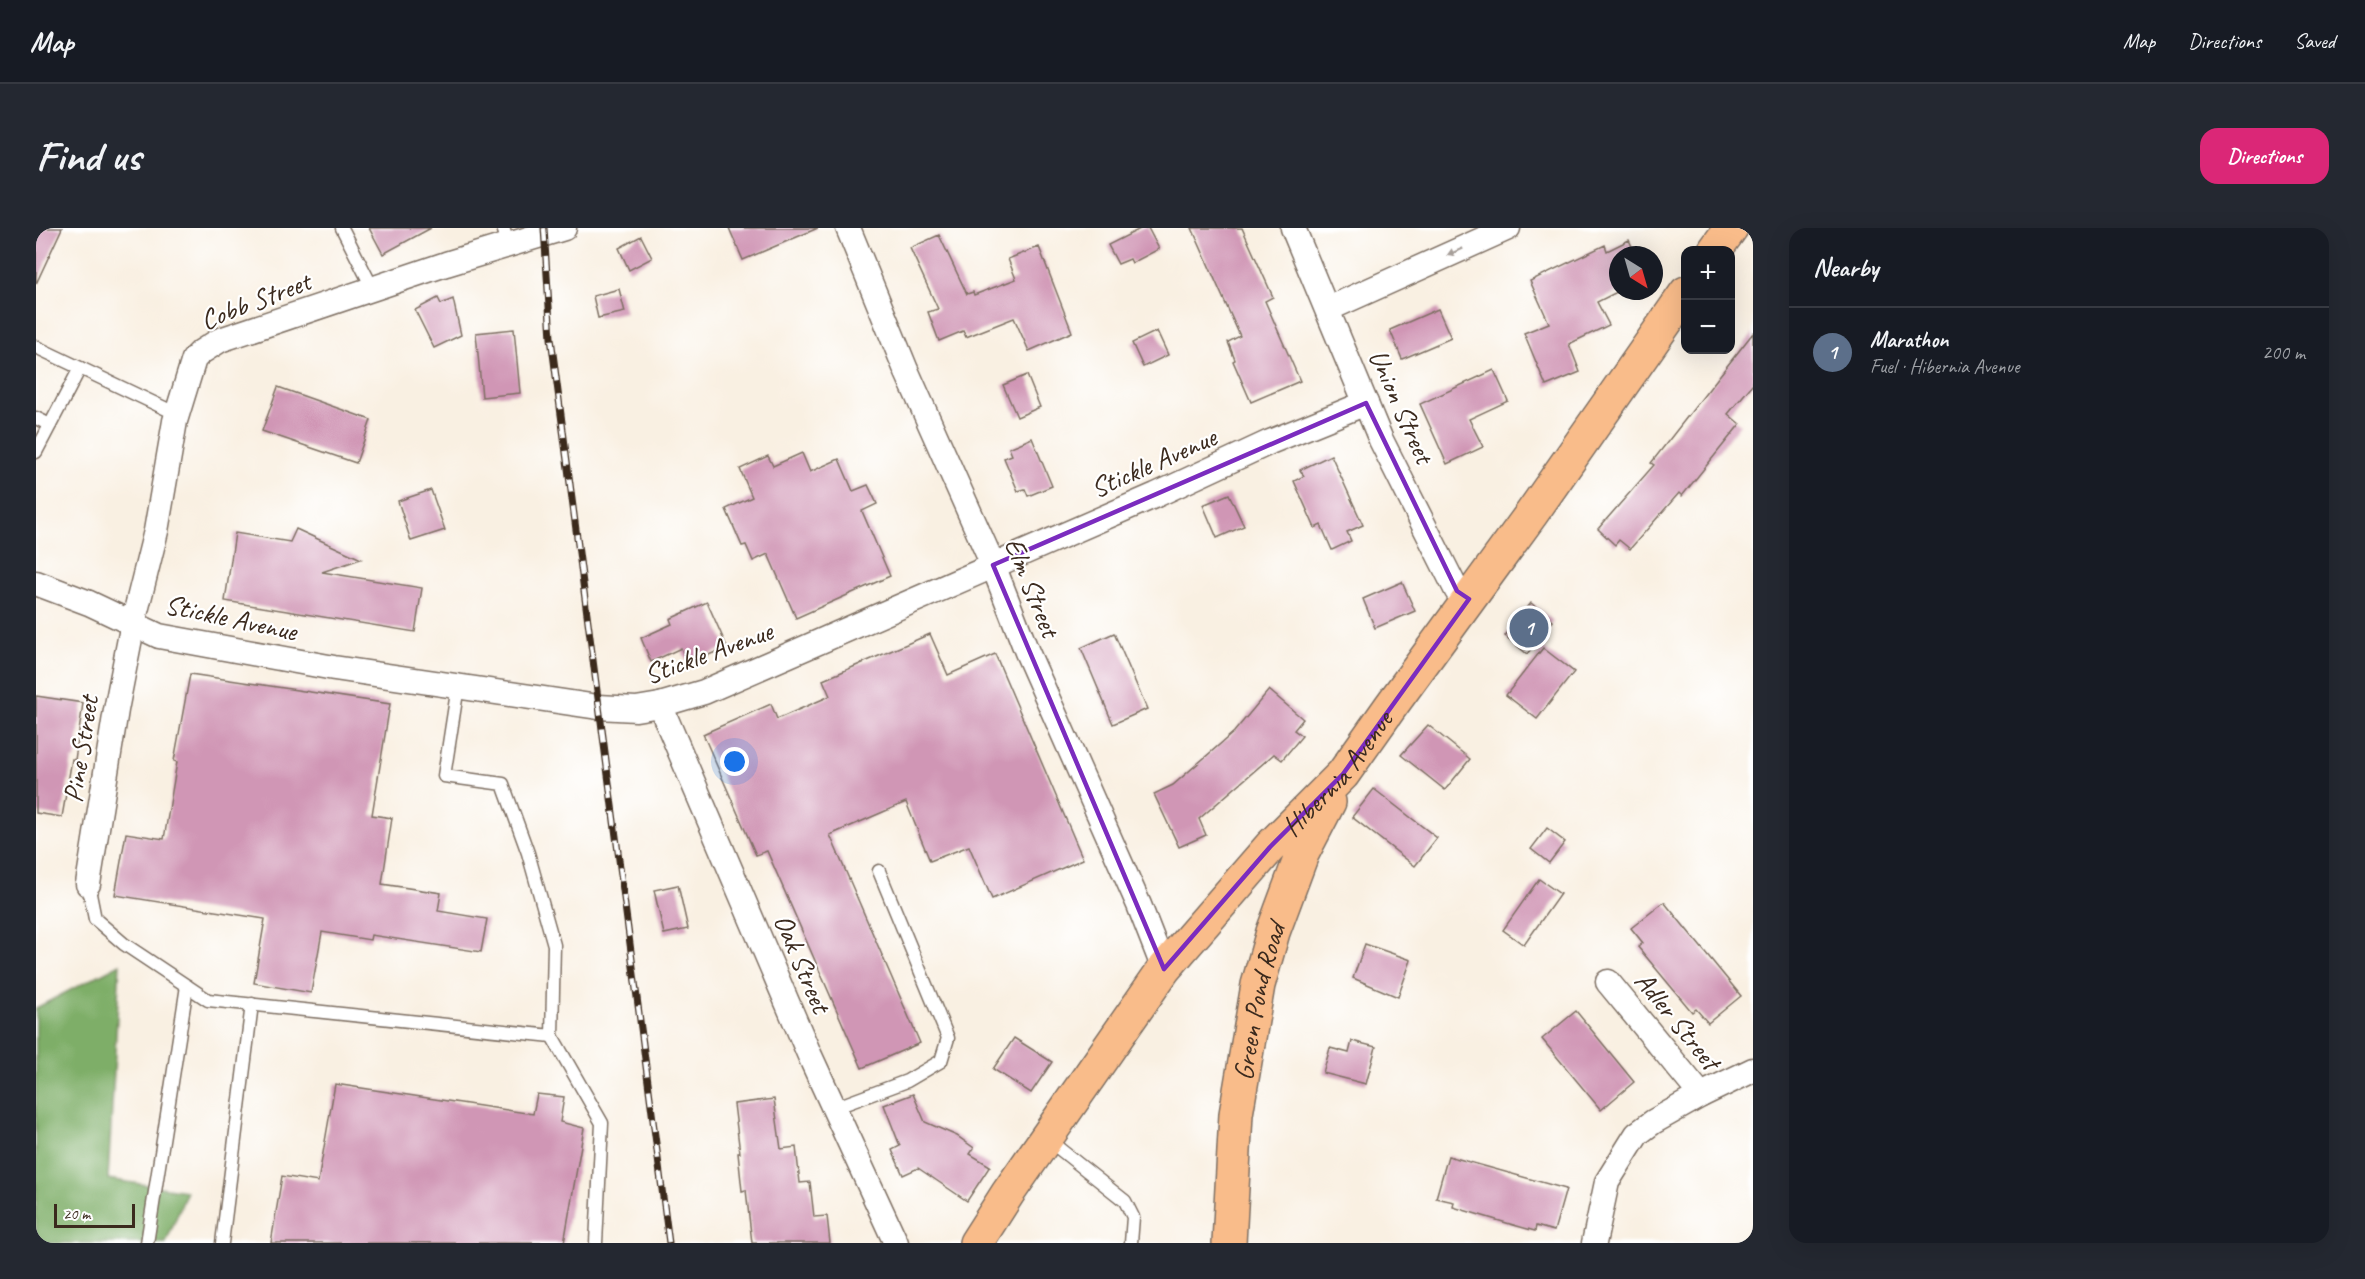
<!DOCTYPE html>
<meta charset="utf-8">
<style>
:root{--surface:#171b24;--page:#242831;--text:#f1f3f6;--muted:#9ea1a6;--line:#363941;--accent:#db2777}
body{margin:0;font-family:Caveat,sans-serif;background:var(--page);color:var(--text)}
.controls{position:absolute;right:18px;top:18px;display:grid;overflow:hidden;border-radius:12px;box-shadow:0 6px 24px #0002}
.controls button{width:54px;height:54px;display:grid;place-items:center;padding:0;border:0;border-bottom:2px solid var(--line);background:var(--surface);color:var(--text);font:30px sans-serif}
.compass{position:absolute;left:1573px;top:18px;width:54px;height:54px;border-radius:50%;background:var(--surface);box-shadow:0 6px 24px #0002;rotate:143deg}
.scale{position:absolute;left:18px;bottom:15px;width:81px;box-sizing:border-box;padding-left:6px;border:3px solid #3b2a1e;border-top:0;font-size:16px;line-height:21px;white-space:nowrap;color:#3b2a1e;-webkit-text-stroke:4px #fff;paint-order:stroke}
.you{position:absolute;left:699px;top:534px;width:21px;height:21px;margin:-15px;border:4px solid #fff;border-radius:50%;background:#1a73e8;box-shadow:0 0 0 9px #1a73e833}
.badge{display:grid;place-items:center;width:39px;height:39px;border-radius:50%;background:var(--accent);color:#fff;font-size:20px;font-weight:700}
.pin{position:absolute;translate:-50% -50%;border:3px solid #fff;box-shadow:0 2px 6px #0006}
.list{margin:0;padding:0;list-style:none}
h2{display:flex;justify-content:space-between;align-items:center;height:78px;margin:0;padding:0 24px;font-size:26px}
h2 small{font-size:20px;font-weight:400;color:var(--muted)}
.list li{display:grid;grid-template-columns:39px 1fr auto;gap:18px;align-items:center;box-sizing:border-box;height:90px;padding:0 24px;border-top:2px solid var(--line)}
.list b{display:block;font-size:22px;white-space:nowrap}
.list p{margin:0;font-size:20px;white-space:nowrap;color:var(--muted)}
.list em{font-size:20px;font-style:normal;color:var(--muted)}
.map{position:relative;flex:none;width:1717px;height:1015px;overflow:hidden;border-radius:18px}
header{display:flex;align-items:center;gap:36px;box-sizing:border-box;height:84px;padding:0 30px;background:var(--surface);border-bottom:2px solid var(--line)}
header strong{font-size:28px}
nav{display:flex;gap:33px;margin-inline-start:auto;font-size:21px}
.intro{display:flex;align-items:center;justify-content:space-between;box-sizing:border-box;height:144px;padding:0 36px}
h1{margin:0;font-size:42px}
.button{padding:15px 27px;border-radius:18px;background:var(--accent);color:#fff;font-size:21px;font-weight:700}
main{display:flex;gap:36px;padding:0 36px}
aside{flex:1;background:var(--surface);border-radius:18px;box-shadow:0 6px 24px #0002}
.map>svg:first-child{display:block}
.forest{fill:#7eae68;stroke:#5c6c43;stroke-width:1.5}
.building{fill:#d096b5}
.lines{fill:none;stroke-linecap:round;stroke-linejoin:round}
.lane-casing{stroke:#7e6f63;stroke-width:15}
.street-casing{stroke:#7e6f63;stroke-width:27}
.primary-casing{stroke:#7e6f63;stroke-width:36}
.lane{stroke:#fff;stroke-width:12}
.street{stroke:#fff;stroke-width:24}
.primary{stroke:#f9bc8a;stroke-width:33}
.rail-casing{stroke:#3b2a1e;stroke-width:7}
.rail{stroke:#fff;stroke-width:4.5;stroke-dasharray:14;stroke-linecap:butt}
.oneway{fill:#a79f9a}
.marked{fill:none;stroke:#7b2cbf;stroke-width:4.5;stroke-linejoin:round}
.labels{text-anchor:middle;stroke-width:4.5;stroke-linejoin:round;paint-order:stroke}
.street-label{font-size:28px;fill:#3b2a1e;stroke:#fff}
</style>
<header>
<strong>Map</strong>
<nav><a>Map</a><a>Directions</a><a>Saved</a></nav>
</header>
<div class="intro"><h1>Find us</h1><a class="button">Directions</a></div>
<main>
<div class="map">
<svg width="1717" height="1015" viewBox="0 0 1717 1015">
<rect width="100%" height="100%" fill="#fff"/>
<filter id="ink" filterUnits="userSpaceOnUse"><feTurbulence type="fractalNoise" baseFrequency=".0167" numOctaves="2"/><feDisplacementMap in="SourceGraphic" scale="12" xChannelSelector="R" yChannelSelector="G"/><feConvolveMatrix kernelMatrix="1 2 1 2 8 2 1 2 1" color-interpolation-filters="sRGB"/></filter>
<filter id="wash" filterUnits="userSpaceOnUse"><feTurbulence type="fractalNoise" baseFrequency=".008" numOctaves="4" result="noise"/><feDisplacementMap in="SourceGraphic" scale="24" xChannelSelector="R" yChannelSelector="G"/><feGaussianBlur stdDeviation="1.35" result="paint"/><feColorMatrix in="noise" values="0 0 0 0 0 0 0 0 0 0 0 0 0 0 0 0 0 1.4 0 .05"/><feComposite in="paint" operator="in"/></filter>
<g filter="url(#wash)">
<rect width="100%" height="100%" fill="#f9f0e2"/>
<polygon class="forest" points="84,736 72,951 151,963 130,1015 0,1015 0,780"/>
<g id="blocks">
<g class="building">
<polygon points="0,0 26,0 0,56"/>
<polygon points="333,0 395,0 347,26"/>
<polygon points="693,0 782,0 707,32"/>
<polygon points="1106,0 1112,0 1123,21 1096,35 1094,31 1082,36 1072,17"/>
<polygon points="1156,0 1206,0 1237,69 1229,73 1264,153 1215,174 1197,133 1199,132 1192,114 1204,108"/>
<polygon points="903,7 931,66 937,64 938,67 980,51 972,31 1003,19 1036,104 993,123 978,90 930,109 927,103 903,113 892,84 902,81 874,20"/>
<polygon points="605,8 616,30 593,42 583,20"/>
<polygon points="1593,12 1600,27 1582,27 1583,63 1561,74 1573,97 1533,116 1544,144 1510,158 1488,105 1513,95 1494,53 1569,17 1571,23"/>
<polygon points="583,61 589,84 562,90 557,68"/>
<polygon points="402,70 405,76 417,71 425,107 398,120 379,82"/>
<polygon points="1402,81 1415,110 1366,131 1354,102"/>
<polygon points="478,101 484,165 446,169 440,105"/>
<polygon points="1121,103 1132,127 1107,139 1096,115"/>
<polygon points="1717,105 1717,156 1692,186 1704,196 1646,268 1643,265 1594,321 1583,312 1579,317 1562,301 1618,237 1615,235"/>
<polygon points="1458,142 1472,173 1433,191 1447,219 1411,236 1384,176"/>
<polygon points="991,147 1004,179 981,189 967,157"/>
<polygon points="242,159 335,192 320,235 226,203"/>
<polygon points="996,210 1016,258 992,268 989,261 982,263 968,230 976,227 973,220"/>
<polygon points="766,225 774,244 803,231 817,263 832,257 841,276 826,283 854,348 760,390 732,326 717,333 710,317 706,318 690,281 716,269 704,241 732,228 737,238"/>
<polygon points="1295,227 1327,297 1311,304 1315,313 1296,322 1285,297 1279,300 1258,253 1268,248 1264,242"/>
<polygon points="395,262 409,302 375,313 362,273"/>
<polygon points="1193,266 1208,298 1181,310 1167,277"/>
<polygon points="260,301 325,331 286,344 386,360 379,404 189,373 199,305 254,314"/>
<polygon points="1366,354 1379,383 1339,400 1327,371"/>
<polygon points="671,374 691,419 652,436 645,420 615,434 605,410 636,396 634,391"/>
<polygon points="1495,375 1517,393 1491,426 1469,408"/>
<polygon points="1078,405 1111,481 1077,496 1045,420"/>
<polygon points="894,406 912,447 959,426 1047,631 956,671 933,618 894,633 870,574 794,607 884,815 826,840 731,623 720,627 667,506 735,476 741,491 794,468 787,452"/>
<polygon points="1507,420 1538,444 1501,491 1470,467"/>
<polygon points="154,446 354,476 336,587 356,590 346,656 405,665 402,683 451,691 445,724 335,707 334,712 286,704 275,765 218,755 229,691 79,667 90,605 128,611 141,534 138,533"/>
<polygon points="1233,462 1267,491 1258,502 1266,508 1246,532 1238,526 1163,591 1170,607 1143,619 1118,566 1137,557 1198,504"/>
<polygon points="0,468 47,475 39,532 36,531 26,589 0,585"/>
<polygon points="1392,497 1434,531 1409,562 1365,527"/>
<polygon points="1338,561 1401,610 1379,638 1316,589"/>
<polygon points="1511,600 1529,614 1513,635 1495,621"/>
<polygon points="1503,651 1524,666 1488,717 1467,702"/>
<polygon points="642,657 652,701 628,706 618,662"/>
<polygon points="1628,674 1705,768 1672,795 1660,781 1656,784 1602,719 1607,715 1595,700"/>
<polygon points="1329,716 1375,732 1362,769 1317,750"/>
<polygon points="1540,783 1598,854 1565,882 1506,811"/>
<polygon points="978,810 1016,834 995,865 957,841"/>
<polygon points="1316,813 1340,819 1330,856 1287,845 1294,820 1313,825"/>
<polygon points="299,856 497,886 501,866 528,869 524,894 548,900 528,1015 235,1015 246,948 282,954"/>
<polygon points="877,866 889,894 921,908 938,920 934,926 954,938 931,973 882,940 867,947 856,922 864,918 848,877"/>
<polygon points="738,871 745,921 760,919 764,955 774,954 778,989 791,988 794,1015 716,1015 710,962 706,963 702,925 704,925 698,876"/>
<polygon points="1412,928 1530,961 1518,1003 1500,998 1499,1003 1474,996 1417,979 1418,974 1400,970"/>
</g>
</g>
</g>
<g filter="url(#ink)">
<use href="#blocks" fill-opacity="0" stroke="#7e6f63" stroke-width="1.5"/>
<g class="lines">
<defs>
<g id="lane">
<polyline points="306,0 337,61"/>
<polyline points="467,0 473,17"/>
<polyline points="0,119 141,186"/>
<polyline points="0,190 14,197"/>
<polyline points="0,224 44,140"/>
<polyline points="52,656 59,691 88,716 172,772 516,808 518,717 492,625 467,556 408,548 422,458"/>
<polyline points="516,808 566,895 560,1015"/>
<polyline points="798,880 871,853 905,833 912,810 843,643"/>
<polyline points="1011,911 1089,973 1097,989 1095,1015"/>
<polyline points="111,1015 151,758"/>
<polyline points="186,1015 216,776"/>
</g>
<g id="street">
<polyline points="812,0 870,142 957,337 991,424 1103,677 1128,741"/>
<polyline points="1257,0 1345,212 1421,363 1433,371"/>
<polyline points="1292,81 1472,0"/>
<polyline points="0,355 53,375 123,408 298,440 562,479 600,481 624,477 668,464 1120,267 1234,214 1330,175"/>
<polyline points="624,477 774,828 860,1015"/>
<polyline points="52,656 80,482 97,395 120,303 139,193 158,131 165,124 184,112 410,36 528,0"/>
<polyline points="1572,754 1665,867"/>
<polyline points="1558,1015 1571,954 1601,906 1617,894 1665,867 1717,842"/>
</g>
<g id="primary">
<polyline points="1679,22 1695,0"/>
<path id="s1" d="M940,1015l32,-50 156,-224 106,-122 73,-73 48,-68 141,-193 154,-220"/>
<path id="s2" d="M1193,1015l7,-129 22,-129 15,-53 29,-78 27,-52"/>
</g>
</defs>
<use href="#lane" class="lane-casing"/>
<use href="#street" class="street-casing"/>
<use href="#primary" class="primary-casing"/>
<use href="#lane" class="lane"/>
<use href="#street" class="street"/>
<use href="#primary" class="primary"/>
<defs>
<polyline id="rail" points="508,0 515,110 633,1015"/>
</defs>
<use href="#rail" class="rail-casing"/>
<use href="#rail" class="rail"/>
</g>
<defs><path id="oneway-solid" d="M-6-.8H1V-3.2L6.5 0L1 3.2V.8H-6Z" transform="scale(1.5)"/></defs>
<use class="oneway" href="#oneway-solid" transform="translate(1419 24) rotate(156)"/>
</g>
<path class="marked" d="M1330,175l91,188 12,8 -126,175 -73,73 -106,122 -171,-404z"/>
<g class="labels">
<g class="street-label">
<text transform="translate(219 72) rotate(-21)" y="10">Cobb Street</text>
<text transform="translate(1366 178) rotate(66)" y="10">Union Street</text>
<text transform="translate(1117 234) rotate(-24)" y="10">Stickle Avenue</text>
<text transform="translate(997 359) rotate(68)" y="10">Elm Street</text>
<text transform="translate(195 389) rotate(12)" y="10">Stickle Avenue</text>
<text transform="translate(672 424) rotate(-20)" y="10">Stickle Avenue</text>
<text transform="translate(44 521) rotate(-81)" y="10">Pine Street</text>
<text dy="10" stroke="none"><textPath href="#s1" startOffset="594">Hibernia Avenue</textPath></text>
<text transform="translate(767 735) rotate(67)" y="10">Oak Street</text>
<text dy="10" stroke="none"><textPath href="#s2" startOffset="244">Green Pond Road</textPath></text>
<text transform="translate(1642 792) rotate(51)" y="10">Adler Street</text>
</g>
</g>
</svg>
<div class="controls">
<button>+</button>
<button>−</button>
</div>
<svg class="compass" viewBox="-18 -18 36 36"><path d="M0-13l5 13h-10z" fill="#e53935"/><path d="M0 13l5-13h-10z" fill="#9ea1a6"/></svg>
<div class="scale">20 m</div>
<div class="you"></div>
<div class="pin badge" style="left:1493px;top:400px;background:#5c6f8a">1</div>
</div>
<aside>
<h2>Nearby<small></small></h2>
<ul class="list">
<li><span class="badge" style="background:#5c6f8a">1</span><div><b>Marathon</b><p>Fuel · Hibernia Avenue</p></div><em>200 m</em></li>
</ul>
</aside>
</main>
